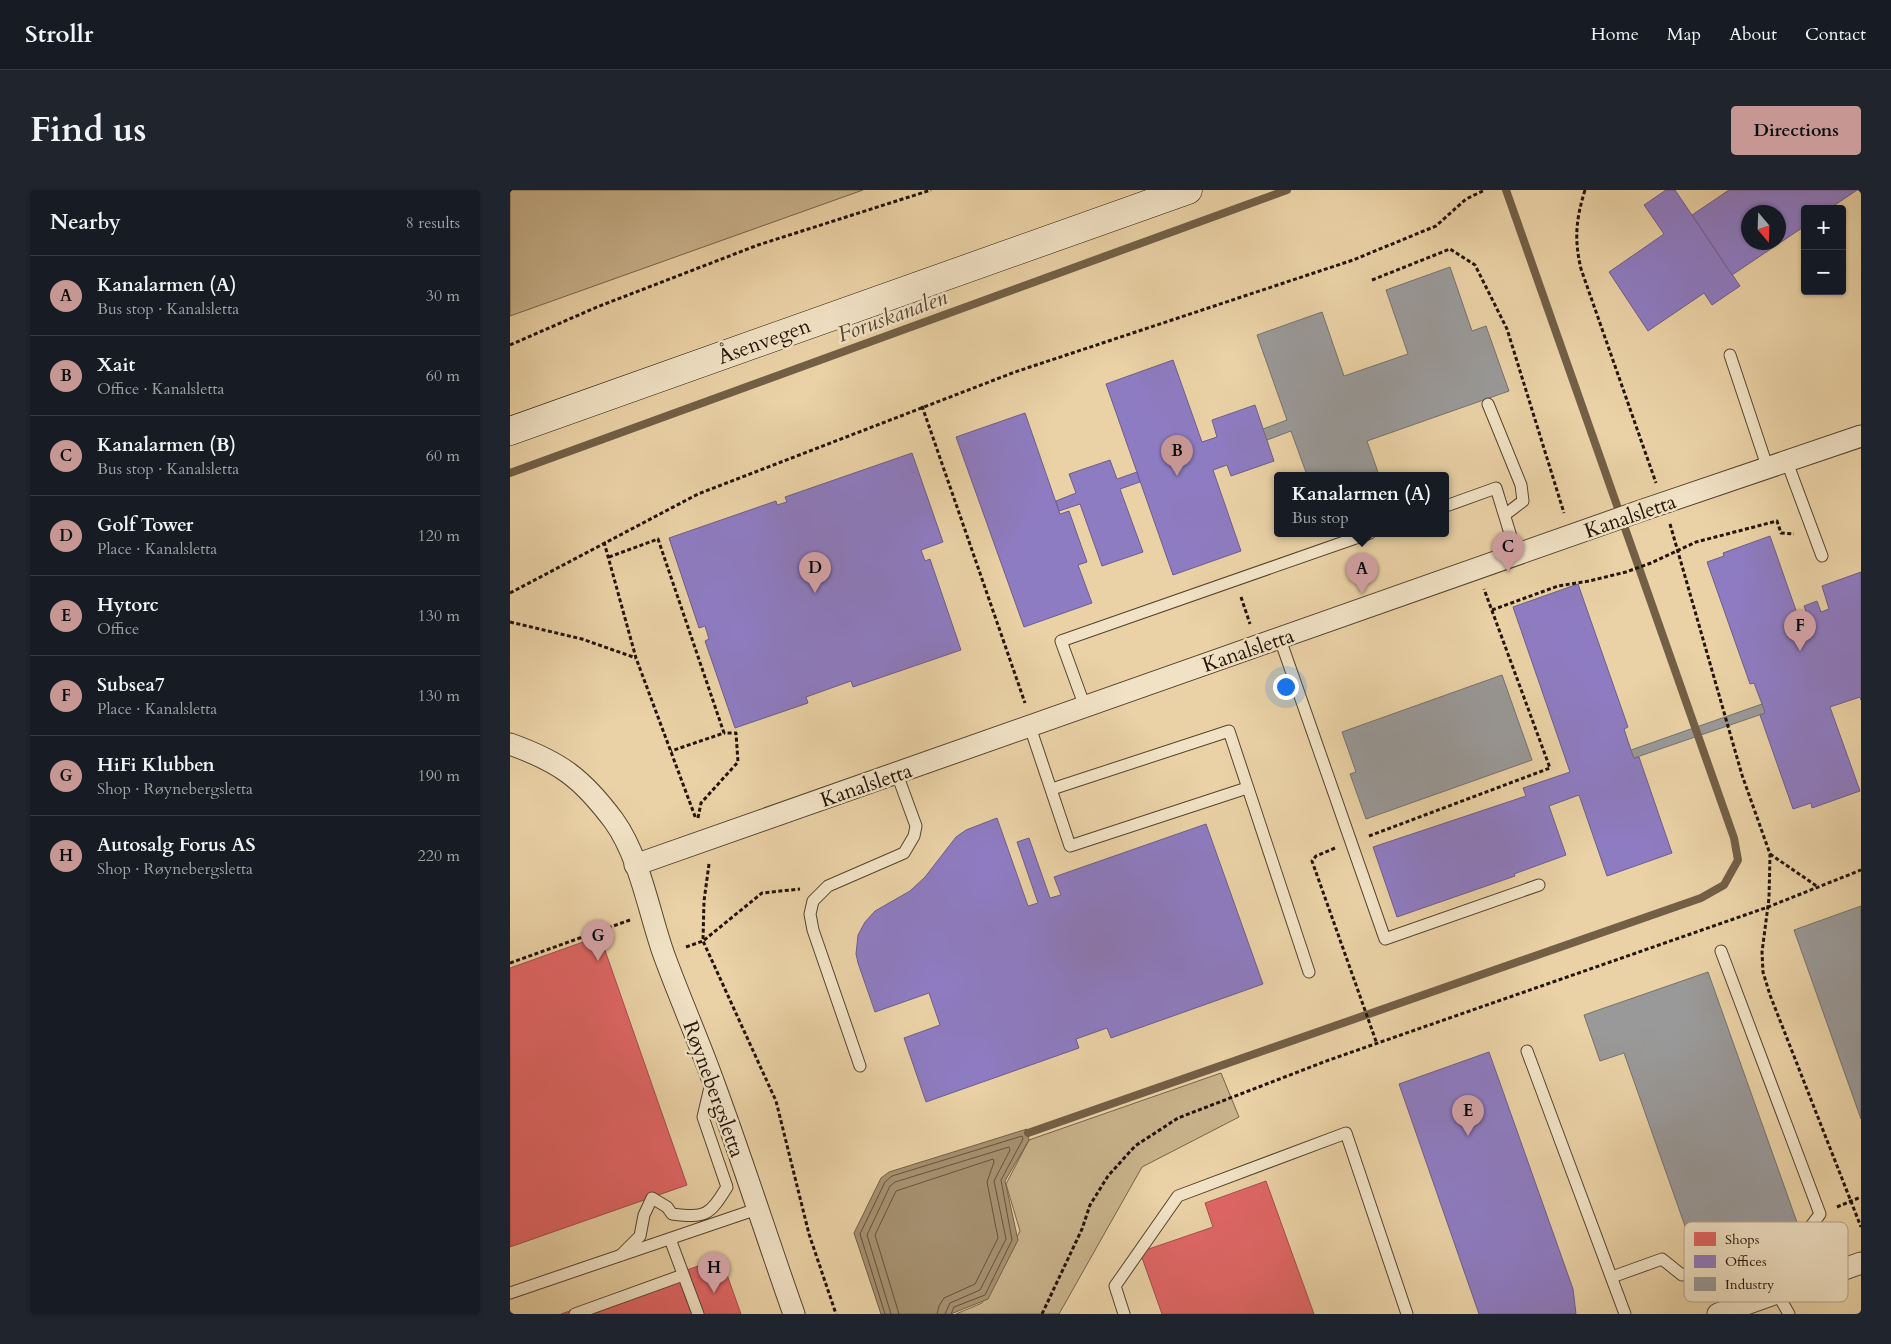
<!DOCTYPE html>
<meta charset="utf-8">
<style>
:root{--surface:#171b24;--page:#20242c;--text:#f1f3f6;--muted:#9ea1a6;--line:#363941;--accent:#c59692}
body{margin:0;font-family:Cardo,serif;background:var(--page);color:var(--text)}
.controls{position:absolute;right:15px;top:15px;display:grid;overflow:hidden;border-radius:5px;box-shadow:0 1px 4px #0004}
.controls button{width:45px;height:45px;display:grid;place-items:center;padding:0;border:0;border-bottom:1px solid var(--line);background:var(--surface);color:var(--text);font:25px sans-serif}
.compass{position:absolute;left:1231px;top:15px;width:45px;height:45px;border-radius:50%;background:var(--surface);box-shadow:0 1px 4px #0004;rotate:161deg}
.you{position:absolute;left:775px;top:496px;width:18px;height:18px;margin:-12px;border:4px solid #fff;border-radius:50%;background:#1a73e8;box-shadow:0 0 0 8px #1a73e833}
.badge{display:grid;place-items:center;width:32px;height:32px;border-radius:50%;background:var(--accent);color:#111;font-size:16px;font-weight:700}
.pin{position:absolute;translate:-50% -41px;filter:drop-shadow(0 1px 2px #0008)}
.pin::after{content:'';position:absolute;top:26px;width:18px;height:15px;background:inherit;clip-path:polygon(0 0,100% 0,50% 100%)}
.popup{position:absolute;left:764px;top:282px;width:175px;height:65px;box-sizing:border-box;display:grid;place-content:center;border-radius:5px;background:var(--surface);filter:drop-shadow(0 1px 4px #0005);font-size:16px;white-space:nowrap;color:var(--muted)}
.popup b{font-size:19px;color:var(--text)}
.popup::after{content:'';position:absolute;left:50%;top:100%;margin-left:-10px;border:10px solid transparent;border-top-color:var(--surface)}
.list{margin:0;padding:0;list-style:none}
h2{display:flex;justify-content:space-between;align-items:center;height:65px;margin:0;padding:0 20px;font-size:21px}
h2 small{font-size:16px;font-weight:400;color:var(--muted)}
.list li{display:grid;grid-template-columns:32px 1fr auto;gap:15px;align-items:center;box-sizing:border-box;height:80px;padding:0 20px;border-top:1px solid var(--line)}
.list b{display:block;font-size:19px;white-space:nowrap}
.list p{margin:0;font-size:16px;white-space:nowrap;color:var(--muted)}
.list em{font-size:16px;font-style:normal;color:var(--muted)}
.map{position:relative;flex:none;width:1351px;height:1124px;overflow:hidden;border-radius:5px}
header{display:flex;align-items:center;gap:30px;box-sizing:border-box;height:70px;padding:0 25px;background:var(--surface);border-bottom:1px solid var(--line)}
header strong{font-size:24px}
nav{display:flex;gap:28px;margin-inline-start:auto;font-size:18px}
.intro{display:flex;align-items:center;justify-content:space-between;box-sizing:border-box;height:120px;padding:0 30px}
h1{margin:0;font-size:35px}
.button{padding:12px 22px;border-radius:5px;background:var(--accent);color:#111;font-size:18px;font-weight:700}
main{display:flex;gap:30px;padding:0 30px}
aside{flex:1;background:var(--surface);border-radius:5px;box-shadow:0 1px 4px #0004}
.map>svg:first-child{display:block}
.green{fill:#c8b28b;stroke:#766349}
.water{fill:#a69170;stroke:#725f46}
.shops{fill:#e06666;stroke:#a74d4a}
.offices{fill:#8e7cc3;stroke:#6e5d8b;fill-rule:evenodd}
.industry{fill:#999;stroke:#76716d}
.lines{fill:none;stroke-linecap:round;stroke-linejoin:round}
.shore{stroke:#64523c;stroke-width:1}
.stream{stroke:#725f46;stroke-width:8}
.lane-casing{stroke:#55442f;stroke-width:13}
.street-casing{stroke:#55442f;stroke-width:23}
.secondary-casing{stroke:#231407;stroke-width:29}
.path{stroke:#231407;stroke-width:3;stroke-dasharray:4 2.5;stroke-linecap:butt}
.lane{stroke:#f1e2c5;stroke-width:11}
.street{stroke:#f1e2c5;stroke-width:21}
.secondary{stroke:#f1e2c5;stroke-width:28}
.labels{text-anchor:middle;stroke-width:5;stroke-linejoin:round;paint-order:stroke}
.street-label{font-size:21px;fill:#231407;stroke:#f1e2c5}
.water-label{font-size:22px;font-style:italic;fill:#574631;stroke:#f1e2c5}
.key{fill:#f1e2c5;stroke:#b3a48c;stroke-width:1}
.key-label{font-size:14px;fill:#231407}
</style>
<header>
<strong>Strollr</strong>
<nav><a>Home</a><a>Map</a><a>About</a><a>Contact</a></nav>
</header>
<div class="intro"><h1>Find us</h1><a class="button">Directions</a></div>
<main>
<aside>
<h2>Nearby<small>8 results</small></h2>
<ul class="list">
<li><span class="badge">A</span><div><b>Kanalarmen (A)</b><p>Bus stop · Kanalsletta</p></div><em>30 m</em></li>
<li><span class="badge">B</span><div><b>Xait</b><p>Office · Kanalsletta</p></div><em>60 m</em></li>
<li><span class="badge">C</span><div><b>Kanalarmen (B)</b><p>Bus stop · Kanalsletta</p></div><em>60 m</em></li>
<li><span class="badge">D</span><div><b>Golf Tower</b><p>Place · Kanalsletta</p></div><em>120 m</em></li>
<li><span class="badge">E</span><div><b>Hytorc</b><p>Office</p></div><em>130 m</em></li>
<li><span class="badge">F</span><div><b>Subsea7</b><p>Place · Kanalsletta</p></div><em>130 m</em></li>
<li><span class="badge">G</span><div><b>HiFi Klubben</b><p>Shop · Røynebergsletta</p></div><em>190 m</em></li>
<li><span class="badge">H</span><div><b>Autosalg Forus AS</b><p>Shop · Røynebergsletta</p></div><em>220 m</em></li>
</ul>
</aside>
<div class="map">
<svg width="1351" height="1124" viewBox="0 0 1351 1124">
<rect width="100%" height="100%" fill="#ead2a6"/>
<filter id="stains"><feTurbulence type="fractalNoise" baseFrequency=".004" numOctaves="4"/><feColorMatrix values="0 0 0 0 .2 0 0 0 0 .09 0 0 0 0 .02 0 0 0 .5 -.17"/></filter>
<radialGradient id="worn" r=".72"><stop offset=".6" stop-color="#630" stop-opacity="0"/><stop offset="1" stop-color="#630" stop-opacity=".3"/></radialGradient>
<g class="green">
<polygon points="0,0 353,0 0,126"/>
<polygon points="711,883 729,927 632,977 549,1124 446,1124 472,1113 510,1041 496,994 519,950"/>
</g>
<polygon class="water" points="517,939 519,950 495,991 508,1050 478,1109 441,1124 371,1124 344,1043 371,988 379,982"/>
<g class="shops">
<polygon points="90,746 177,995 0,1057 0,778"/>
<polygon points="756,991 804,1124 652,1124 630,1062 703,1037 695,1013"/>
<polygon points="211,1068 231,1124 51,1124"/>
</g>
<g class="offices">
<polygon points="1156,0 1165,0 1230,96 1202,115 1194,103 1138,141 1099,82 1154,44 1134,15"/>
<path d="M1219,0h128l-28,19h-24v17l-73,49 -40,-60zM1238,22h30v30h-30z"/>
<polygon points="663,170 692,252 707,247 702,230 745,215 764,271 721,286 717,275 703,280 731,361 663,385 596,194"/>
<polygon points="515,223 550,324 559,321 577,372 568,375 582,413 514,437 446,247"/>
<polygon points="402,263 433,352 411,360 415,371 420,369 451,460 343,497 341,491 296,507 298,513 225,538 195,451 199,449 195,436 189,438 159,348 266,311 267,315 277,312 275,307"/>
<polygon points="600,270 607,289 627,282 630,292 610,299 633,362 592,376 570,314 549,321 546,311 566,303 559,284"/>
<polygon points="1260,346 1289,429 1298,427 1294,416 1307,411 1311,422 1319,419 1312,396 1351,382 1351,510 1350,507 1320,517 1350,601 1302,618 1301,613 1283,619 1250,525 1255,523 1252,514 1244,493 1240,494 1197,372 1214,366 1213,363"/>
<polygon points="1068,394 1118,537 1114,539 1121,560 1124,568 1129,567 1162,663 1097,686 1069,605 1039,616 1056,665 1004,684 1005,686 887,727 863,657 1016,606 1013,598 1060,582 1003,417"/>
<polygon points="487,628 518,716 528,713 507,652 519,648 540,708 551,705 544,687 696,634 753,794 601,848 597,838 566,849 569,858 416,912 394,848 430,835 419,803 365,822 348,773 346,764 348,745 355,732 365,721 400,701 415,687 446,647 456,640"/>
<polygon points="979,862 1063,1099 1066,1124 969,1124 889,894"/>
</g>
<g class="industry">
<polygon points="940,77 962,141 976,136 999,201 857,251 869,285 797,285 781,241 757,250 753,239 777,230 747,145 812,122 834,186 898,164 876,100"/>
<polygon points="992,485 1022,570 856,629 840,584 846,582 832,542"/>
<polygon points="1252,514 1255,523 1124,568 1121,560"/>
<polygon points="1351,716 1351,929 1284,740"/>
<polygon points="1198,782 1288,1035 1187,1070 1114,863 1090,871 1074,825"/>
</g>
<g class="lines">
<g class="shore">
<polyline points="375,1124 350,1044 375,992 382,986 512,946 513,949 491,990 502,1050 475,1105 444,1117 441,1124"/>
<polyline points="381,1124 357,1045 380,996 385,992 499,957 500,960 484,991 496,1049 470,1100 440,1113 435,1124"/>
<polyline points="389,1124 365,1045 386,1001 483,969 484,972 477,992 488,1048 465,1094 434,1108 429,1116 427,1124"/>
</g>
<g class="stream">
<polyline points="0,283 777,0"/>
<polyline points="518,943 1191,708 1214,695 1228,670 1224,648 996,0"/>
</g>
<defs>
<g id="lane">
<polyline points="1220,165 1258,279"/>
<polyline points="978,214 1011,295 1013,311 996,324"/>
<polyline points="1277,272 1312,366"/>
<polyline points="936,316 986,298 1007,366"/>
<polyline points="770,449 875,749 1029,695"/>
<polyline points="575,517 551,451 860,343"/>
<polyline points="520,537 560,656 737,598"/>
<polyline points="542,599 719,541 799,782"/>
<polyline points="1017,861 1115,1124"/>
<polyline points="350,876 303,740 300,724 303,711 318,696 394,663 404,646 406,636 387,584"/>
<polyline points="160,1049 188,1124"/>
<path d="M111,1065l19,-19 4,-21 8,-17 15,9 5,7c34,4 37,2 55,-27l-24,-70 8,-34"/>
<polyline points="1102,1087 1152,1069 1172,1085 1292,1048 1310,1024 1211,761"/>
<polyline points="0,1103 247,1019"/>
<polyline points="1267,1103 1279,1124"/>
<polyline points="65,1124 173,1085"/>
<polyline points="614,1124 605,1096 668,1006 836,943 897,1124"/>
</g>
<g id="street">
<path d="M0,554c50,18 72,34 104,77 26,36 35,92 50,134 15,41 33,82 48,123 29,78 54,157 82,236"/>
<polyline points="125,675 1133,320 1351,246"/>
<polyline points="1208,1124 1351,1073"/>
</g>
<polyline id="secondary" points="0,241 678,0"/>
</defs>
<use href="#lane" class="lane-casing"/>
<use href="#street" class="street-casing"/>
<use href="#secondary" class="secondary-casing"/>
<g class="path">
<path d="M1075,0c-9,29 -11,49 -4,79l75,214"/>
<polyline points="862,90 940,59 965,75 997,139 1054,323"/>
<polyline points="0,155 87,117 248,55 421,0"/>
<polyline points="412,216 515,513"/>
<polyline points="1160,334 1232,585 1260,664 1259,708 1252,762 1253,782 1260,805 1351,1037"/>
<polyline points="94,352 126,468 186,629"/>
<polyline points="99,367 148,349 214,543 161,561"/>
<polyline points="0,403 188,304 505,182 843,70 926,36 956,9 975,0"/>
<polyline points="731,407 740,434"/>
<polyline points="982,420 1048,396 1079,391 1116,382 1141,373 1186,352 1267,331 1271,343 1284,344"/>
<polyline points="0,432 72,449 126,468"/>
<polyline points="188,628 191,613 228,572 226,543 214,543"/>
<polyline points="859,646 1040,578 974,399"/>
<polyline points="825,658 806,666 802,671 867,854"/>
<polyline points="1260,664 1308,697"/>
<polyline points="199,674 194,711 193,751 266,911 299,1044 326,1124"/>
<polyline points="176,757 193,751 252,703 290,699"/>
<polyline points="0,773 120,730"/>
<polyline points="1327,1017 1351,1007"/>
<polyline points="532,1124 572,1039 580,1015 598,986 625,956 668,928 819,870 1258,717 1351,680"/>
</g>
<use href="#lane" class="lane"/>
<use href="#street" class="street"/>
<use href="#secondary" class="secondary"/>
</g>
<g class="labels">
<g class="street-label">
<text transform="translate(254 151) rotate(-20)" y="7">Åsenvegen</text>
<text transform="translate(1120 326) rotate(-19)" y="7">Kanalsletta</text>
<text transform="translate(738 460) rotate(-19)" y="7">Kanalsletta</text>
<text transform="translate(356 595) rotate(-19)" y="7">Kanalsletta</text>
<text transform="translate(204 899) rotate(70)" y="7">Røynebergsletta</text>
</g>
<g class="water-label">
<text transform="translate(382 125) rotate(-20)" y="8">Foruskanalen</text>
</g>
</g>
<rect x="1174" y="1032" width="164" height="80" rx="8" class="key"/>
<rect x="1184" y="1042" width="22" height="14" fill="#e06666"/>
<rect x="1184" y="1065" width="22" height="13" fill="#8e7cc3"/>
<rect x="1184" y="1087" width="22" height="14" fill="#999"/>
<g class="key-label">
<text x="1215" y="1054">Shops</text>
<text x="1215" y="1076">Offices</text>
<text x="1215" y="1099">Industry</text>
</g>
<rect width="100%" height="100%" filter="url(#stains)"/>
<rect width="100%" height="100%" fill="url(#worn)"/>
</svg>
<div class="controls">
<button>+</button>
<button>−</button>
</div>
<svg class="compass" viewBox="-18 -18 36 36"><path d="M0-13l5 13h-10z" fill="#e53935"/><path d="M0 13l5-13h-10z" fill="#9ea1a6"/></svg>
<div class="you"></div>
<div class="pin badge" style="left:852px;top:404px">A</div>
<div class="popup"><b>Kanalarmen (A)</b>Bus stop</div>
<div class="pin badge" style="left:667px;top:286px">B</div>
<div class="pin badge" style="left:998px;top:382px">C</div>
<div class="pin badge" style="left:305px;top:403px">D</div>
<div class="pin badge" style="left:958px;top:946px">E</div>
<div class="pin badge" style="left:1290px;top:461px">F</div>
<div class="pin badge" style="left:88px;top:771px">G</div>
<div class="pin badge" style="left:204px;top:1103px">H</div>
</div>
</main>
